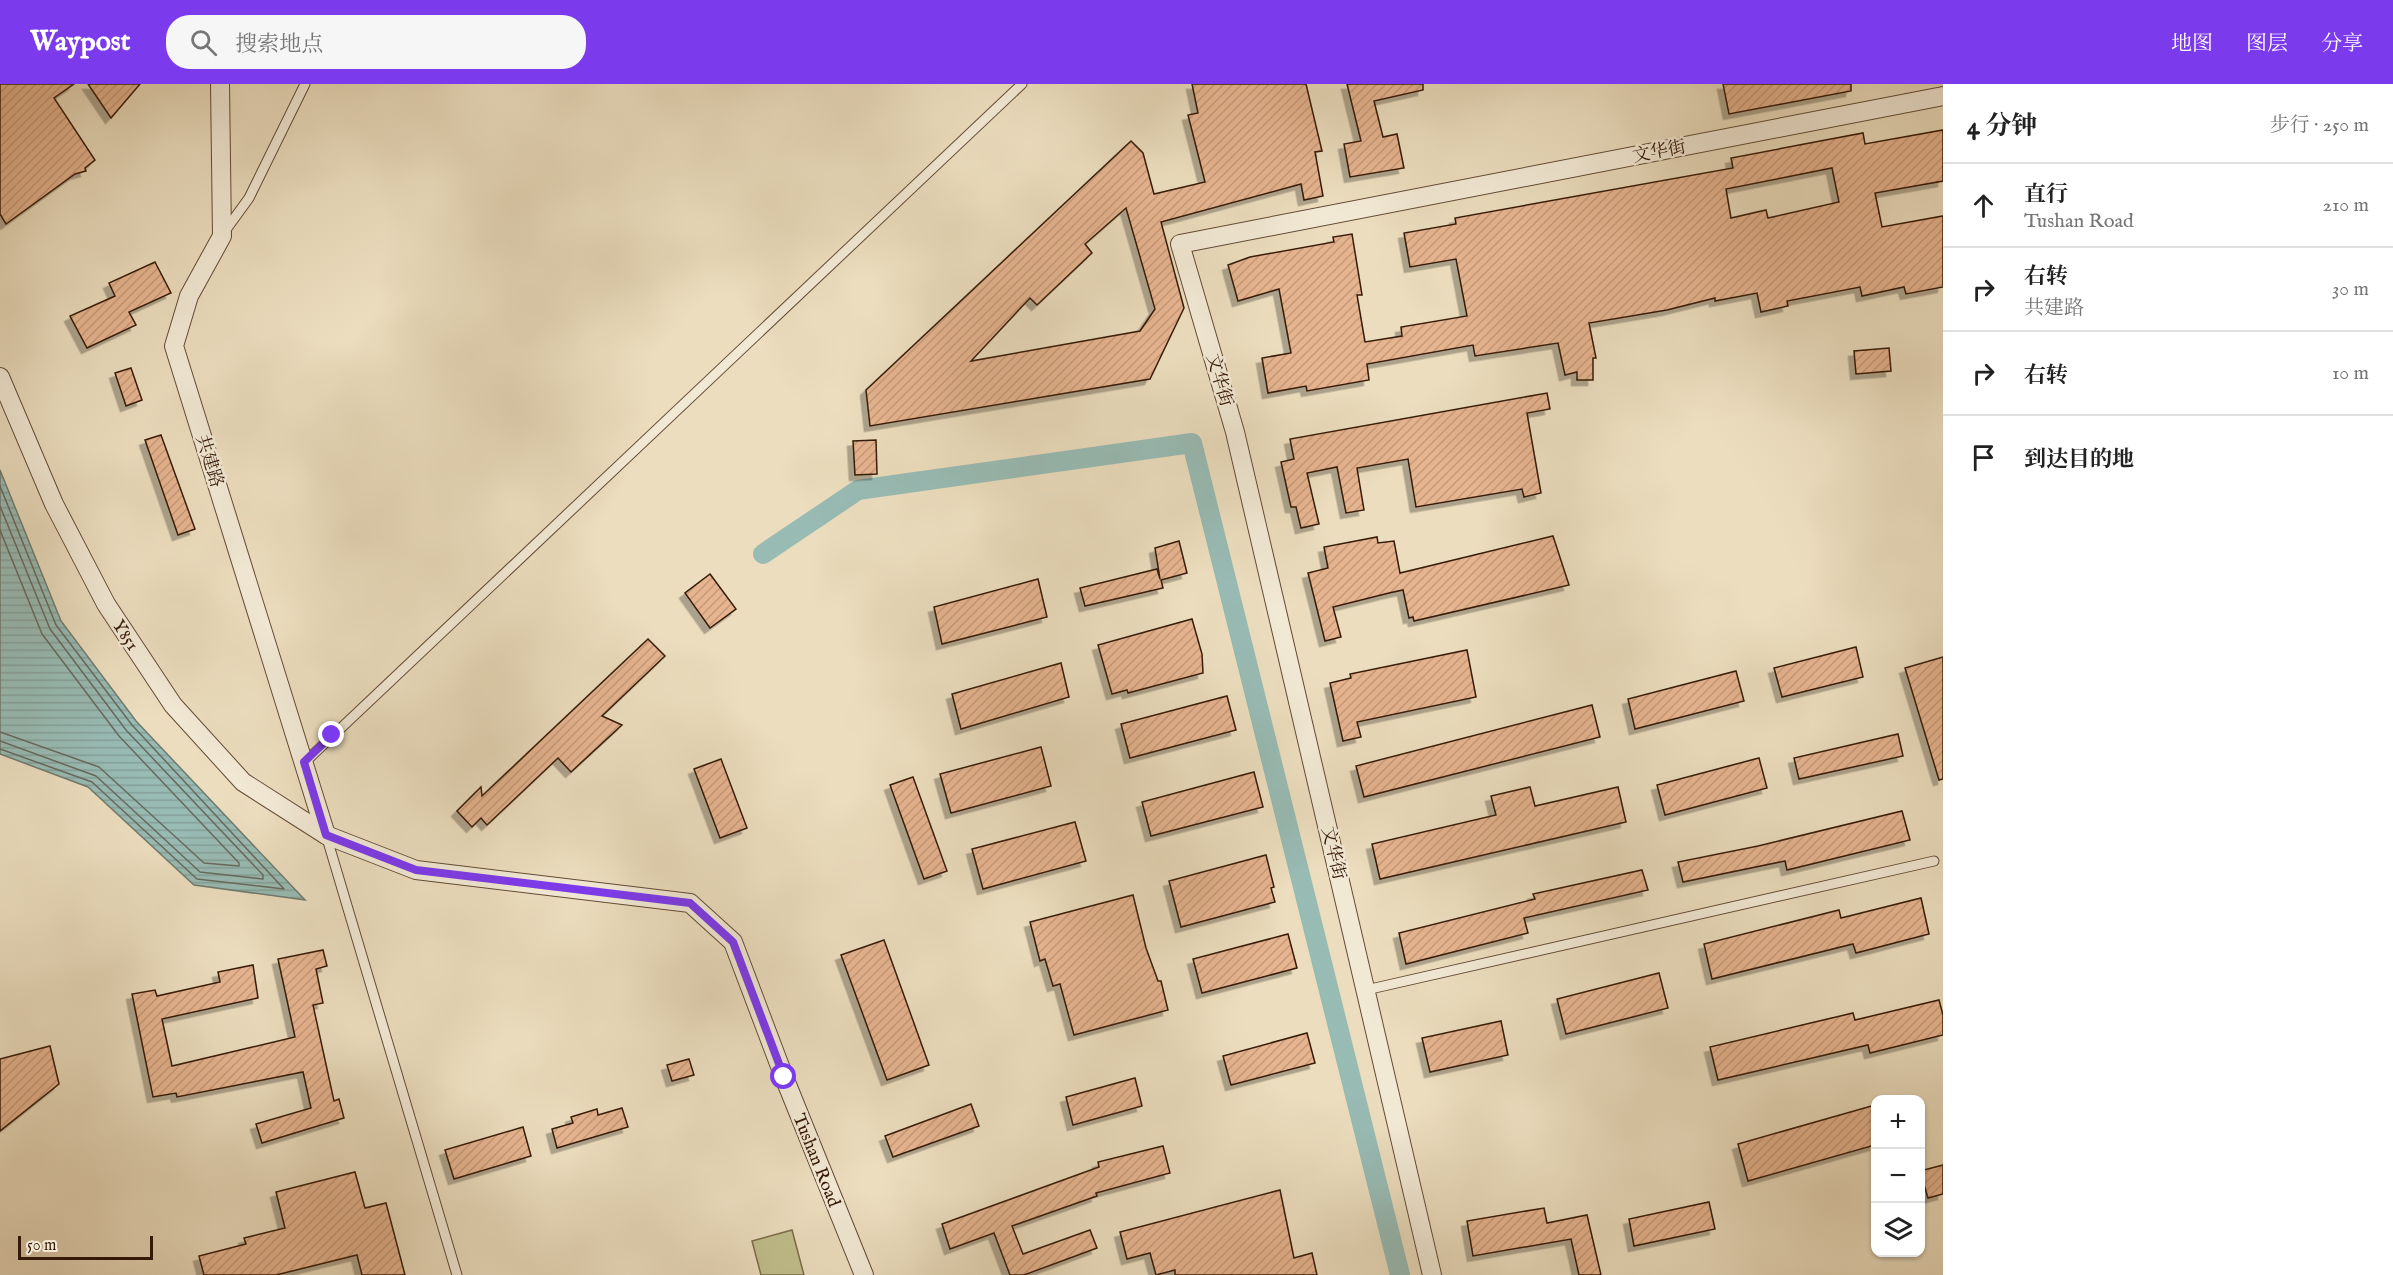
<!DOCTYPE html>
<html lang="zh">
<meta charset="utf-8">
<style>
:root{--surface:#fff;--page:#f6f6f6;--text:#222;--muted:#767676;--line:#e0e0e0;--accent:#7c3aed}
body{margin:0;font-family:"IM FELL English","Noto Serif SC",serif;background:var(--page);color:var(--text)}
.controls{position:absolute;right:18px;bottom:18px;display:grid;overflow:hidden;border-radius:12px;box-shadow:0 2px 4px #0004}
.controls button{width:54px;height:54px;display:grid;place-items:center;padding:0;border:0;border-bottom:2px solid var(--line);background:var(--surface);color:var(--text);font:30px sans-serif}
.scale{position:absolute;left:18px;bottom:15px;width:135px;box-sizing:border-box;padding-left:6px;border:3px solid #361a07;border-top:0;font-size:16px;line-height:21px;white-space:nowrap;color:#361a07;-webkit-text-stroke:4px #f2e9d5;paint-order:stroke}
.stop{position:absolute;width:18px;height:18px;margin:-14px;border:4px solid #7c3aed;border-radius:50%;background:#fff}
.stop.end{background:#7c3aed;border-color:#fff;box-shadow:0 2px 6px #0008}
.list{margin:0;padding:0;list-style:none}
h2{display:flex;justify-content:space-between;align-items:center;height:78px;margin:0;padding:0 24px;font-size:26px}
h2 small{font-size:20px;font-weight:400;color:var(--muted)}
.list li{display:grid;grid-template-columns:39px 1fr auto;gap:18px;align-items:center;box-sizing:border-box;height:84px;padding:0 24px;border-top:2px solid var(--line)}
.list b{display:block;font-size:22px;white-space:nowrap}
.list p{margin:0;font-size:20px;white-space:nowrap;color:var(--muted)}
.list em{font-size:20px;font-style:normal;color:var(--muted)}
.icon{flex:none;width:33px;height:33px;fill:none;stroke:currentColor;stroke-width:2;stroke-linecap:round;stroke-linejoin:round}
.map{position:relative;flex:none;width:1943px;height:1191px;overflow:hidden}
header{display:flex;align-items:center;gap:36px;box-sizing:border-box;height:84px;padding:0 30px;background:var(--accent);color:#fff}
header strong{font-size:28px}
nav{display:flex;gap:33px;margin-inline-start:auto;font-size:21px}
.search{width:420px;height:54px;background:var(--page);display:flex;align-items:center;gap:15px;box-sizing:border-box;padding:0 21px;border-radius:24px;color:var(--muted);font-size:22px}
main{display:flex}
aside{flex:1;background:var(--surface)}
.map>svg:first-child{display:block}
.park{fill:#c0be8c;stroke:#7b6c4a;stroke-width:1.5}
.water{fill:url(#water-rules);stroke:#717b6f;stroke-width:1.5}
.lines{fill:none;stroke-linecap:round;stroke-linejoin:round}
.shore{stroke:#676a5e;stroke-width:1.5}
.canal{stroke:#98bbb4;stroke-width:20}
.building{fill:url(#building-hatch);stroke:#361a07;stroke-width:1.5;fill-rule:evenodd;filter:url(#shadow)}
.service-casing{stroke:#634b35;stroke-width:11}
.minor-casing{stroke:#634b35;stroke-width:20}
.service{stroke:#f2e9d5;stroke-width:9}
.minor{stroke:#f2e9d5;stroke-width:18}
.route{stroke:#7c3aed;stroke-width:8}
.labels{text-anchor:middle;stroke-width:5;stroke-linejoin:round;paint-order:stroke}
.street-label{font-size:18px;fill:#361a07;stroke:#f2e9d5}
</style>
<header>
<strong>Waypost</strong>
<div class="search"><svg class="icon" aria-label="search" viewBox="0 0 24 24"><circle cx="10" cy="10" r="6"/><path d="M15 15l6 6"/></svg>搜索地点</div>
<nav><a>地图</a><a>图层</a><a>分享</a></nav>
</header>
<main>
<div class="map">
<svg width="1943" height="1191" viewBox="0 0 1943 1191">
<defs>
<pattern id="water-rules" width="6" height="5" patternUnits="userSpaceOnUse" patternTransform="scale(1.5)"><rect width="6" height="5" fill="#98bbb4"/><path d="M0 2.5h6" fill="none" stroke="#84a099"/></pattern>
<pattern id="building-hatch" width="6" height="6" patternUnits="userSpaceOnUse" patternTransform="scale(1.5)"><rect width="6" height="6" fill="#e6b48f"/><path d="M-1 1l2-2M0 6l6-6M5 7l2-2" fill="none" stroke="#c69a7a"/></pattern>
<filter id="shadow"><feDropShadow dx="-5.5" dy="5.5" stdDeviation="0" flood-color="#0004"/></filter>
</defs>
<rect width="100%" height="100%" fill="#ebddbe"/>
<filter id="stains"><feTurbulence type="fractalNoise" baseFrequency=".00333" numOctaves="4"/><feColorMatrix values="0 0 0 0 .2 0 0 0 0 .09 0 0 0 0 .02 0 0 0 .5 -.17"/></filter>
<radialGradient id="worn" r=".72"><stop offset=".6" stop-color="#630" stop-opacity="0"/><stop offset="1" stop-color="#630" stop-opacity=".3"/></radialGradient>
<polygon class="park" points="792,1146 804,1191 761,1191 752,1157"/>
<polygon class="water" points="0,386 61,537 136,637 305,816 194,801 88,703 0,670"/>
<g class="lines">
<g class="shore">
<polyline points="0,402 56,541 132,641 284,805 197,795 92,698 0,665"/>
<polyline points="0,422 50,545 126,646 263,791 263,795 200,788 96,692 0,657"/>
<polyline points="0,446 42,550 119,652 239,779 239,782 204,779 99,683 0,648"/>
</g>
<polyline class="canal" points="763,470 858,406 1192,359 1400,1191"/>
</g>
<g class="building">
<polygon points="0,0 74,0 54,14 95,76 85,84 86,87 75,90 6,140 0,130"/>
<polygon points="88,0 140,0 111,34"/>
<path d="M1192,0h114l16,67 -7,1 8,44 -19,4 -3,-16 -140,38 23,86 -34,71 -280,47 -4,-36 265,-249 12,12 11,41 51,-12 -17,-67 10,-2zM1126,124l29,101 -15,22 -169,30 59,-63 7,7 55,-52 -7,-9z"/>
<polygon points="1347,0 1423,0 1423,6 1374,17 1383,53 1397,50 1404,84 1350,93 1344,60 1361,57"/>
<polygon points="1723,0 1851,0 1851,7 1729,30"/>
<path d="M1943,46v51l-68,12 7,34 61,-11v71l-37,7 -2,-7 -42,9 -2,-9 -73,14 1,5 -27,6 -4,-19 -42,8v-3l-48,12 -78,13 7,35h-3v22h-16v-8l-12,3 -7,-32 -83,13 -2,-11 -106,19 2,16 -62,11 -1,-5 -38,7 -6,-35 29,-5 -12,-64 -41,12 -10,-36 22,-8 84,-15 -1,-5 19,-3 10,61h-5l8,47 37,-6 -1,-9 66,-11 -11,-57 -46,8 -6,-34 52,-9 -1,-6 278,-50 -2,-10 132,-25 2,11zM1832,84l7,34 -71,16 -2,-8 -35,8 -5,-29z"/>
<polygon points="155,178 171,209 129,228 136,241 87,264 70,232 115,212 109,199"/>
<polygon points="1889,264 1891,287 1856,290 1854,267"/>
<polygon points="131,284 142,316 126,322 115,289"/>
<polygon points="1547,309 1550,325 1527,329 1541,409 1524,413 1522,405 1416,423 1408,375 1357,384 1364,426 1346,429 1337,383 1307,389 1319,440 1301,444 1296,423 1291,423 1281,378 1294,375 1290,355"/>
<polygon points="161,351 195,445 178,451 145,356"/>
<polygon points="876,356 877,390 855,391 853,357"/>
<polygon points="1553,452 1569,501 1414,537 1413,533 1409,534 1403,506 1389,509 1333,523 1341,553 1325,557 1308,489 1328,484 1324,463 1377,453 1378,459 1394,457 1400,489"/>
<polygon points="1179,457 1187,489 1161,496 1163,504 1085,522 1080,504 1157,485 1160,495 1155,464"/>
<polygon points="710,490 736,525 710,544 685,509"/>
<polygon points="1038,495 1047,533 942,560 934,523"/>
<polygon points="1192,535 1202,570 1203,589 1128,609 1127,606 1112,610 1098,561"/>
<polygon points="648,555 665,572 602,632 622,641 571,688 558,674 487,741 481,734 472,743 457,727 481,703 482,712"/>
<polygon points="1856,563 1863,593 1782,613 1774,584"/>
<polygon points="1467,566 1476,613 1357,638 1361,653 1343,657 1330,599 1351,594 1350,590"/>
<polygon points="1943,573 1943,695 1939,696 1905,584"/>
<polygon points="1061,579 1069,613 961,645 952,610"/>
<polygon points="1736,587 1744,617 1635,645 1628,615"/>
<polygon points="1227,612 1236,646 1130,674 1121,640"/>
<polygon points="1592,621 1600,653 1364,713 1356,682"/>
<polygon points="1898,650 1903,672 1799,695 1794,674"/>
<polygon points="1041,663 1051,702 951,729 940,690"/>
<polygon points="1759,674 1767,704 1665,731 1657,701"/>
<polygon points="721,675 747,744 720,754 694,685"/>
<polygon points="1254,688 1263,723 1151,752 1142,718"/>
<polygon points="913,693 947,787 924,795 890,701"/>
<polygon points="1530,703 1535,722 1618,703 1626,738 1380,795 1372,760 1496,731 1491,712"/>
<polygon points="1902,727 1910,756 1787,786 1785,777 1683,798 1678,778 1758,762"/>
<polygon points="1075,738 1086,777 983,805 972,765"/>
<polygon points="1266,771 1274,803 1271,804 1275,818 1181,843 1169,797"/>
<polygon points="1642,786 1648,806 1524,834 1528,849 1406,880 1399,849 1535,815 1533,810"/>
<polygon points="1133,811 1146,864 1158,897 1161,897 1168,926 1074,951 1060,900 1053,902 1045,875 1040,877 1030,838"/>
<polygon points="1921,814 1929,850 1856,869 1853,860 1712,895 1704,860 1839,826 1841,834"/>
<polygon points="1288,850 1297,884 1202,909 1193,875"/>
<polygon points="884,856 929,981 887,996 841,871"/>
<polygon points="323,866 327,882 316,885 323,919 313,921 334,1017 339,1015 344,1034 262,1059 256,1040 311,1024 303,988 177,1013 176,1009 153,1013 132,910 155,906 157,912 220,898 218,888 253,881 258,914 162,935 172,982 295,953 278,875"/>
<polygon points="1659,889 1668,924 1566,950 1557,915"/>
<polygon points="1939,916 1943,931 1943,951 1870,969 1868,961 1718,996 1710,963 1853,929 1855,936"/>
<polygon points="1501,937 1508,971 1430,988 1422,954"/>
<polygon points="1307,949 1315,979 1231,1001 1223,972"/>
<polygon points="50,962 59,1000 0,1047 0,975"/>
<polygon points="689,975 694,991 672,997 667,981"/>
<polygon points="1135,994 1142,1022 1073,1041 1066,1013"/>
<polygon points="971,1020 979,1042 893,1073 885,1052"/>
<polygon points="1875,1021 1875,1061 1748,1097 1738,1060"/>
<polygon points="622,1024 628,1043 557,1064 552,1045 573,1039 571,1033 597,1025 598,1031"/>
<polygon points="523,1043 531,1072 454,1095 445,1066"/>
<polygon points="1163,1062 1170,1089 1096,1109 1097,1112 1012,1142 1023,1170 1090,1146 1097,1164 1024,1191 1010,1191 994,1149 950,1165 942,1140 1099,1083 1098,1078"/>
<polygon points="1943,1081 1943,1110 1928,1114 1920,1087"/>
<polygon points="355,1088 365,1124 386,1119 405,1191 362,1191 357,1171 276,1191 204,1191 199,1172 246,1160 244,1154 285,1144 276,1108"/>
<polygon points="1280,1106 1294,1174 1312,1169 1317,1191 1175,1191 1175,1186 1156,1191 1150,1169 1127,1175 1120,1148"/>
<polygon points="1709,1118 1715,1145 1634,1162 1629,1135"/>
<polygon points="1544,1124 1547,1139 1587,1131 1601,1191 1579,1191 1571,1155 1473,1172 1467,1137"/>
</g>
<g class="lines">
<defs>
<g id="service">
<polyline points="225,147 249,114 305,0"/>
<polyline points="304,679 1022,0"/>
<polyline points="326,751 457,1191"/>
<polyline points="1366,906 1934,777"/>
</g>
<g id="minor">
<polyline points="220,0 222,152 189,212 174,262 326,751"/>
<polyline points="0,293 54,420 106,520 173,621 243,698 326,751 416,786 690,819 733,858 784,993 864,1191"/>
<polyline points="1432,1191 1235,348 1180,160 1943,12"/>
</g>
</defs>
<use href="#service" class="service-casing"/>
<use href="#minor" class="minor-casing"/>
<use href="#service" class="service"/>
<use href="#minor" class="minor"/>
</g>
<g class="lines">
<polyline class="route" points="332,651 304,678 326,751 416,786 690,819 733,858 784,993"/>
</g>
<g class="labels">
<g class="street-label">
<text transform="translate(1659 67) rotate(-11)" y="6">文华街</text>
<text transform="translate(1220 296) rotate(74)" y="6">文华街</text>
<text transform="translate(210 377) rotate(73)" y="6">共建路</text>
<text transform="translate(126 551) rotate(56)" y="6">Y851</text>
<text transform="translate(1334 769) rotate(77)" y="6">文华街</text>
<text transform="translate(817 1076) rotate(68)" y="6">Tushan Road</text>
</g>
</g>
<rect width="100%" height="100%" filter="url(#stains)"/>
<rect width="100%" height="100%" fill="url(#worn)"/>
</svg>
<div class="controls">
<button>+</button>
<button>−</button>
<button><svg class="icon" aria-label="layers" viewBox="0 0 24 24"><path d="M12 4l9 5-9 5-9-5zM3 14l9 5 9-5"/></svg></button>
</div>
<div class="scale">50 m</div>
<div class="stop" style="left:784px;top:993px"></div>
<div class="stop end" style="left:332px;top:651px"></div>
</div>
<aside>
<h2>4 分钟<small>步行 · 250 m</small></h2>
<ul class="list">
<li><svg class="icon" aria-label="ahead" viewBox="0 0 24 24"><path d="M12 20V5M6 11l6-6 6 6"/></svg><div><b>直行</b><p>Tushan Road</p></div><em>210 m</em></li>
<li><svg class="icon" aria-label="right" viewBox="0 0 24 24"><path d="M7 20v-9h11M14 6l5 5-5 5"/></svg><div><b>右转</b><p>共建路</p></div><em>30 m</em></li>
<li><svg class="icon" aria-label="right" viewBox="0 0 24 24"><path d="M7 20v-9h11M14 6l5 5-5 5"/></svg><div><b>右转</b></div><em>10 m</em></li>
<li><svg class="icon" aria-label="arrive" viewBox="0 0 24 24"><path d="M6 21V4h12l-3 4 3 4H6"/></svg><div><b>到达目的地</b></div></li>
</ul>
</aside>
</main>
